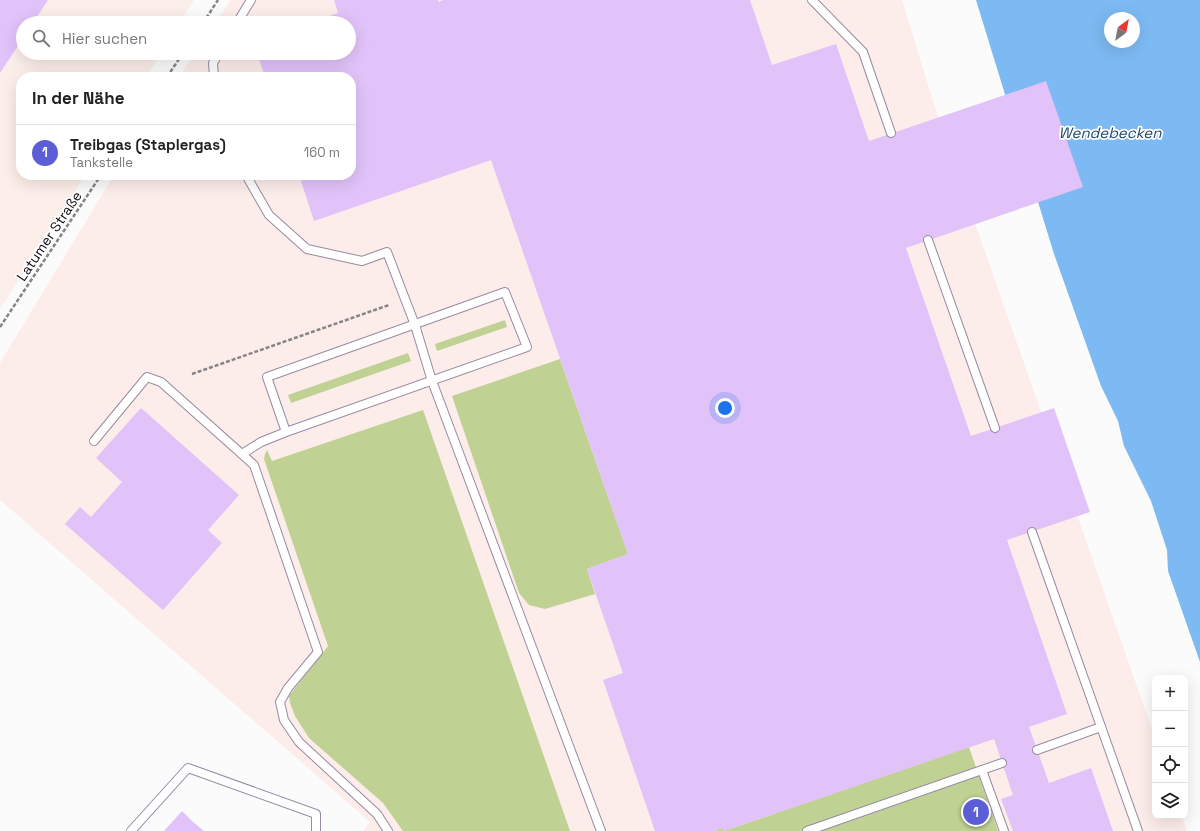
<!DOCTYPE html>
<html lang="de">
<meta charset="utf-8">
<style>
:root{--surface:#fff;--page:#f6f6f6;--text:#222;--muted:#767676;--line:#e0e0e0;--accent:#5b5ed6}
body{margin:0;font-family:"Space Grotesk",sans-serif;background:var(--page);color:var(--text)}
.controls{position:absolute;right:12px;bottom:12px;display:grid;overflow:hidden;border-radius:8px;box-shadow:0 4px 16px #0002}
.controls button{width:36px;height:36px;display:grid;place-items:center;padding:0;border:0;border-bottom:1px solid var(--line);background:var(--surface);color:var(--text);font:20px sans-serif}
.compass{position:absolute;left:1104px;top:12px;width:36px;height:36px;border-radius:50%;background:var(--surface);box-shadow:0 4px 16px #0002;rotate:32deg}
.you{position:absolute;left:725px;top:408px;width:14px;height:14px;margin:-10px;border:3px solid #fff;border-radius:50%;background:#1a73e8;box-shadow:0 0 0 6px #1a73e833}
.badge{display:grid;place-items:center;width:26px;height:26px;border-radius:50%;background:var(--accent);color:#fff;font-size:13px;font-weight:700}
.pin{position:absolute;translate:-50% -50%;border:2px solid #fff;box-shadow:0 1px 4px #0006}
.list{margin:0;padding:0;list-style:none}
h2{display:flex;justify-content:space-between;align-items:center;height:52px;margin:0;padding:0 16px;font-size:17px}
h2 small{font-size:13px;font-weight:400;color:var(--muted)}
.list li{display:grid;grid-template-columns:26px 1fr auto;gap:12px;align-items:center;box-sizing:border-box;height:56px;padding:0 16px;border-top:1px solid var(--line)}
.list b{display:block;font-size:15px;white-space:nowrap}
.list p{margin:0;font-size:13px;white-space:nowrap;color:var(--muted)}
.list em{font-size:13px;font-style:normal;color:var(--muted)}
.icon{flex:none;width:22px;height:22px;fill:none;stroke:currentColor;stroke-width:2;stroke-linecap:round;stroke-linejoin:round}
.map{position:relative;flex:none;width:1200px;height:831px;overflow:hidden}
.search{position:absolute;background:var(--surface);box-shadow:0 4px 16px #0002;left:16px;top:16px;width:340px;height:44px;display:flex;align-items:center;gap:10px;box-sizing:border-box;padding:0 14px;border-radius:22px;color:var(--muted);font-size:15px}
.panel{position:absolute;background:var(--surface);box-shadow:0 4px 16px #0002;left:16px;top:72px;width:340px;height:108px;border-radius:16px}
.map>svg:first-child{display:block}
.commercial{fill:#fceee8}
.industrial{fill:#fdedea}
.green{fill:#bfd193}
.water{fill:#7db9f2;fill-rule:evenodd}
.building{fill:#e1c2f9}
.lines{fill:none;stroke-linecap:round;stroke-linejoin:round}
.service-casing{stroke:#978aa2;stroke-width:10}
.path{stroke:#878488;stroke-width:2.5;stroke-dasharray:4 2;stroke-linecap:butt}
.service{stroke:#fff;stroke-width:8}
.labels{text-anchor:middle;stroke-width:3.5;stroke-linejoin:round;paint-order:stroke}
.street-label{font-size:14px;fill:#0e0911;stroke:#fff}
.water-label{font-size:15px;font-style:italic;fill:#1a446a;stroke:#fff}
</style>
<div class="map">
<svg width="1200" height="831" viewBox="0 0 1200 831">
<rect width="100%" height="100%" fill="#fbfbfb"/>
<polygon class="commercial" points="0,0 194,0 179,23 23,23 23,53 161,53 146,77 21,77 21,175 85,175 29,265 0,309"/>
<polygon class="industrial" points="231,0 902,0 938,117 1155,738 1155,816 1182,816 1187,831 363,831 370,822 0,500 0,363 114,175 351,175 351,77 179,77 195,53 349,53 349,23 215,23"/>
<g class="green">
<polygon points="505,320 507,327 437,351 435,344"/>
<polygon points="408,353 411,361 291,403 288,395"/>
<polygon points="560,359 628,554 587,569 595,594 545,609 529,605 519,593 452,396"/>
<polygon points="423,410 570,831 403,831 383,803 309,738 295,716 290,703 289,696 328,646 264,459 265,454 267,450 272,461"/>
<polygon points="969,747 998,831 714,831 723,828 724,831"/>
</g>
<path class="water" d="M976,0h224v662l-32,-91 -1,-21 -16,-49 -27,-55 -6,-25 -17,-35 -47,-132zM1110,18h24v24h-24z"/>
<g class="building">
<polygon points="0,0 48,0 33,23 23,23 23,38 0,73"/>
<polygon points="334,0 438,0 439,2 443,0 750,0 772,65 836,44 869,141 1046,81 1083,187 906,248 971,436 1054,408 1090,512 1007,540 1067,714 1029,727 1049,783 1091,768 1113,831 1013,831 1001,799 1013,795 994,739 724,831 723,828 714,831 655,831 603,680 623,673 587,569 628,554 491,160 314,221 299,175 351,175 351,77 265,77 257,53 349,53 349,23 311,23 338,13"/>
<polygon points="141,408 239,495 208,530 222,543 163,610 65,524 80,507 91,517 122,482 96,458"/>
<polygon points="988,804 991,810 985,813 982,806"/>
<polygon points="182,811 192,821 204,831 164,831"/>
</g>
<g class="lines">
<defs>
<g id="service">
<polyline points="812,0 863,52 891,133"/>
<polyline points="237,23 251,0"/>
<polyline points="214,77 213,63 219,53"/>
<polyline points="246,175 269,215 307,249 362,261 387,252 415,325 432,381 601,831"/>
<polyline points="928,240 995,428"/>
<polyline points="94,441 147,377 161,382 254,465 318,652 288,688 280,702 284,720 299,742 377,814 388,831"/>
<polyline points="242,454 261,442 286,432 527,347 505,292 267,377 286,432"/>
<polyline points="1032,532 1138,831"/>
<polyline points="1037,750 1101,727"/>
<polyline points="982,770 1004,831"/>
<polyline points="131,831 188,768 316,814 316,831"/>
<polyline points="807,831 1002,763"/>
</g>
</defs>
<use href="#service" class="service-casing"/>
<g class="path">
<polyline points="203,23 218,0"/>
<polyline points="167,77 183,53"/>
<polyline points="0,327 101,175"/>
<polyline points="192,374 389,305"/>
</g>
<use href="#service" class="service"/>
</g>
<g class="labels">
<g class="street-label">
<text transform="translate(49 236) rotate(-56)" y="5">Latumer Straße</text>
</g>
<g class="water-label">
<text x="1110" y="138">Wendebecken</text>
</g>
</g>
</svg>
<div class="controls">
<button>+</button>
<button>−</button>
<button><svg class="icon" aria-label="locate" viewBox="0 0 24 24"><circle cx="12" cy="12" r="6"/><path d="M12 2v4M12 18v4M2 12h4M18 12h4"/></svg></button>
<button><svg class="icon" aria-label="layers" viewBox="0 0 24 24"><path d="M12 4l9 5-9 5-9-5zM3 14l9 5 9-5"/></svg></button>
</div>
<svg class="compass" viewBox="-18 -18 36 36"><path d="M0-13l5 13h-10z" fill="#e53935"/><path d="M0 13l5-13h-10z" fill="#767676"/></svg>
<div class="you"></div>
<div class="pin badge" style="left:976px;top:812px">1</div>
<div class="search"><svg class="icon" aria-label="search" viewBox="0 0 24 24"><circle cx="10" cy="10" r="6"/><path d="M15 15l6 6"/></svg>Hier suchen</div>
<section class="panel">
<h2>In der Nähe<small></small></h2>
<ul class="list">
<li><span class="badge">1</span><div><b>Treibgas (Staplergas)</b><p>Tankstelle</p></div><em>160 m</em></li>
</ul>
</section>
</div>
